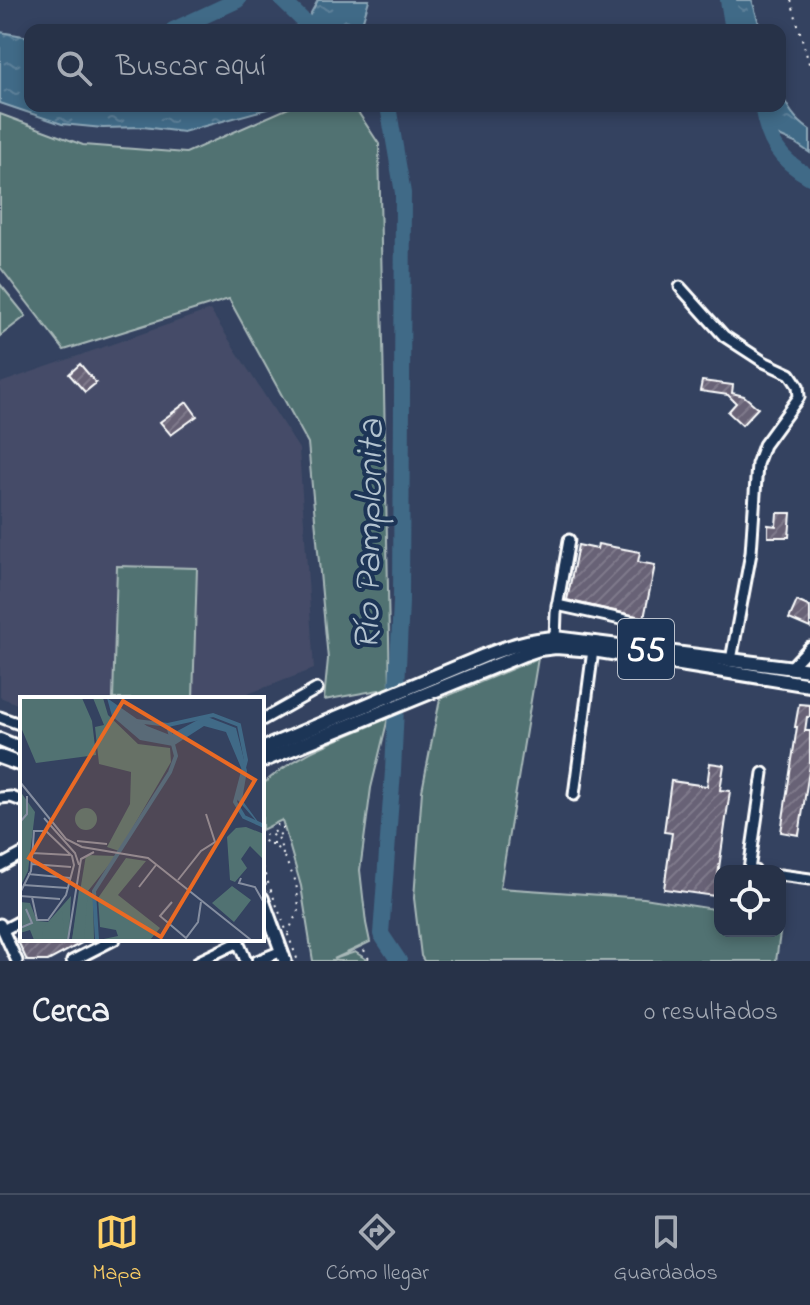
<!DOCTYPE html>
<html lang="es">
<meta charset="utf-8">
<style>
:root{--surface:#273248;--page:#333e52;--text:#f1f3f6;--muted:#a4aab4;--line:#434d60;--accent:#ffd166}
body{margin:0;font-family:"Indie Flower",sans-serif;background:var(--page);color:var(--text)}
.controls{position:absolute;right:24px;bottom:24px;display:grid;overflow:hidden;border-radius:16px;box-shadow:0 4px 12px #0003}
.controls button{width:72px;height:72px;display:grid;place-items:center;padding:0;border:0;border-bottom:2px solid var(--line);background:var(--surface);color:var(--text);font:40px sans-serif}
.list{margin:0;padding:0;list-style:none}
h2{display:flex;justify-content:space-between;align-items:center;height:104px;margin:0;padding:0 32px;font-size:34px}
h2 small{font-size:26px;font-weight:400;color:var(--muted)}
.icon{flex:none;width:44px;height:44px;fill:none;stroke:currentColor;stroke-width:2;stroke-linecap:round;stroke-linejoin:round}
.map{position:relative;flex:none;width:810px;height:961px;overflow:hidden}
.search{position:absolute;background:var(--surface);box-shadow:0 4px 12px #0003;left:24px;right:24px;top:24px;height:88px;display:flex;align-items:center;gap:20px;box-sizing:border-box;padding:0 28px;border-radius:16px;color:var(--muted);font-size:30px}
.sheet{height:232px;background:var(--surface)}
nav{display:flex;justify-content:space-around;align-items:center;box-sizing:border-box;height:112px;border-top:2px solid var(--line);background:var(--surface);font-size:22px;color:var(--muted)}
nav a{display:grid;justify-items:center;gap:4px}
nav .on{color:var(--accent)}
.map>svg:first-child{display:block}
.built{fill:#444c67}
.green{fill:#517272;stroke:#a8b8b8;stroke-width:2}
.water{fill:url(#water-ripples);stroke:#8ca6b7;stroke-width:2}
.lines{fill:none;stroke-linecap:round;stroke-linejoin:round}
.river{stroke:#406a87;stroke-width:16}
.building{fill:url(#building-hatch);stroke:#fff;stroke-width:2}
.minor-casing{stroke:#fff;stroke-width:15}
.major-casing{stroke:#fff;stroke-width:17}
.highway-casing{stroke:#fff;stroke-width:18}
.path{stroke:#fff;stroke-width:2;stroke-dasharray:2 6;stroke-linecap:butt}
.minor{stroke:#1d3557;stroke-width:9}
.major{stroke:#1d3557;stroke-width:11}
.highway{stroke:#1d3557;stroke-width:12}
.labels{text-anchor:middle;stroke-width:8;stroke-linejoin:round;paint-order:stroke}
.shield{fill:#1d3557;stroke:#bbc2cd;stroke-width:2}
.shield-label{font-size:34px;font-weight:bold;fill:#fff}
.water-label{font-size:38px;font-style:italic;fill:#b3c3cf;stroke:#1d3557}
.inset-river{fill:none;stroke:#406a87;stroke-width:4}
.inset-road{fill:none;stroke:#858ea0;stroke-width:2}
.view{fill:#ea6a24;fill-opacity:0.15;stroke:#ea6a24;stroke-width:4}
.inset-edge{fill:none;stroke:#fff;stroke-width:4}
</style>
<div class="map">
<svg width="810" height="961" viewBox="0 0 810 961">
<defs>
<pattern id="water-ripples" width="26" height="14" patternUnits="userSpaceOnUse" patternTransform="scale(2)"><rect width="26" height="14" fill="#406a87"/><path d="M2 4q2-2 4 0t4 0M15 11q2-2 4 0t4 0" fill="none" stroke="#5d8099"/></pattern>
<pattern id="building-hatch" width="6" height="6" patternUnits="userSpaceOnUse" patternTransform="scale(2)"><rect width="6" height="6" fill="#686276"/><path d="M-1 1l2-2M0 6l6-6M5 7l2-2" fill="none" stroke="#7f7a8b"/></pattern>
</defs>
<rect width="100%" height="100%" fill="#344260"/>
<filter id="ink" filterUnits="userSpaceOnUse"><feTurbulence type="fractalNoise" baseFrequency=".0125" numOctaves="2"/><feDisplacementMap in="SourceGraphic" scale="16" xChannelSelector="R" yChannelSelector="G"/><feConvolveMatrix kernelMatrix="1 2 1 2 8 2 1 2 1" color-interpolation-filters="sRGB"/></filter>
<g filter="url(#ink)">
<polygon class="built" points="210,310 299,449 314,669 234,699 22,699 22,706 0,697 0,383"/>
<g class="green">
<polygon points="293,106 354,106 379,144 390,688 324,700 328,659 308,443 229,299 64,350 0,267 0,114 83,145 186,153"/>
<polygon points="0,284 26,316 0,336"/>
<polygon points="117,566 197,568 193,699 113,699"/>
<polygon points="538,658 500,888 644,898 720,910 720,931 780,931 780,920 782,920 776,961 424,961 421,956 414,898 422,791 440,699"/>
<path d="M388,718l-17,70 -11,82 6,53 4,19 -36,17 21,-7 14,9h-56l-12,-75 -19,-66 -20,10v-45c35,-33 83,-47 126,-67z"/>
</g>
<g class="water">
<polygon points="318,0 369,0 360,30 282,30 305,24"/>
<polygon points="725,0 752,0 761,30 736,30"/>
<polygon points="0,32 30,37 30,106 278,106 183,132 143,127 103,128 62,124 0,103"/>
<path d="M780,88c5,17 15,32 30,42v23l-15,-10 -23,-10 -10,-27h18z"/>
</g>
<g class="lines">
<g class="river">
<polyline points="282,0 313,30"/>
<polyline points="728,0 733,30"/>
<polyline points="173,30 238,0"/>
<polyline points="388,106 403,193 401,602 393,771 381,934 399,961"/>
<path d="M762,106c6,35 16,53 48,71"/>
</g>
</g>
<g class="building">
<polygon points="80,364 96,383 85,392 69,374"/>
<polygon points="702,381 733,385 732,393 744,396 758,408 742,425 728,412 736,403 728,395 700,391"/>
<polygon points="187,402 197,416 171,435 160,422"/>
<polygon points="777,513 791,513 789,537 768,537 768,525 776,526"/>
<polygon points="598,544 640,552 638,562 655,565 644,618 567,600 578,545 597,549"/>
<polygon points="797,601 810,607 810,628 789,619"/>
<polygon points="799,704 810,705 810,717 807,717 805,731 810,731 810,765 799,835 781,832 797,727 795,727"/>
<polygon points="710,763 724,765 720,790 730,791 715,896 664,889 672,833 664,832 671,781 707,786"/>
<polygon points="17,939 89,939 48,961 27,961"/>
</g>
<g class="lines">
<defs>
<g id="minor">
<polyline points="680,287 724,336 764,362 790,374 798,386 799,397 764,445 757,464 751,553 731,660"/>
<polyline points="557,605 639,623"/>
<polyline points="555,638 556,613 569,540"/>
<polyline points="791,667 810,647"/>
<polyline points="0,717 22,725"/>
<polyline points="262,720 317,689"/>
<polyline points="574,795 593,650"/>
<polyline points="0,798 11,797 22,801"/>
<polyline points="0,866 22,854"/>
<polyline points="755,871 749,870 763,773"/>
<polyline points="780,875 810,879"/>
<polyline points="0,924 17,961"/>
<polyline points="3,930 22,920"/>
<polyline points="237,939 246,961"/>
<polyline points="72,961 115,939"/>
<polyline points="199,961 239,942"/>
<polyline points="257,961 282,951"/>
</g>
<polyline id="major" points="262,898 285,961"/>
<g id="highway">
<polyline points="0,740 22,749"/>
<path d="M262,749l222,-93c24,-9 46,-17 71,-18l255,32"/>
<polyline points="0,757 22,765"/>
<polyline points="262,761 524,654 539,649 556,647 593,650 810,685"/>
</g>
</defs>
<use href="#minor" class="minor-casing"/>
<use href="#major" class="major-casing"/>
<use href="#highway" class="highway-casing"/>
<g class="path">
<polyline points="791,0 810,67"/>
<polyline points="273,844 273,836 270,833 265,835 263,839 266,844 273,844 283,854 278,836 274,831 278,824 283,827 283,832 278,836"/>
<polyline points="284,857 296,882 299,908 288,933"/>
<polyline points="262,867 298,961"/>
<polyline points="262,876 267,888"/>
<polyline points="364,950 370,961"/>
</g>
<use href="#minor" class="minor"/>
<use href="#major" class="major"/>
<use href="#highway" class="highway"/>
</g>
</g>
<g class="labels">
<rect class="shield" x="618" y="619" width="56" height="60" rx="6"/>
<g class="shield-label">
<text x="646" y="661">55</text>
</g>
<g class="water-label">
<text transform="translate(367 535) rotate(-89)" y="13">Río Pamplonita</text>
</g>
</g>
<g transform="translate(20 697)">
<rect width="244" height="244" fill="#344260"/>
<path d="M0,1h62l10,23 4,34 -60,8 -16,-38zM73,1h10l5,17 30,29 32,4 1,14 -52,89 -12,-4 23,-43 1,-32 -32,-8 -4,-37 9,-2zM0,94l15,21 -7,59 -8,16zM55 122a11 11 0 1 1 22 0a11 11 0 1 1-22 0ZM66,158l30,1 -28,35 5,3 1,46h-22zM106,161l20,3 -28,34 42,33 -10,12h-51l19,-4 -2,-6 -16,-3 -2,-29zM212,189l19,14 -17,22 -22,-19zM51,199l-2,44h-35l-4,-10 -10,3v-31l10,1 7,18 11,1z" fill="#517272"/>
<path d="M226,130l18,7v26l-14,-14 -9,13 6,9 -12,14 -5,-2 -3,-43 9,-9zM59,193l9,1 -4,49h-12zM42,214l3,29h-22l-1,-12z" fill="#517272"/>
<path d="M87,1l40,28 23,9 35,-19 31,12 11,43 -5,29 22,30 -28,-32 6,-28 -16,-38 -22,-6 -31,20 -33,-6 -28,-24z" fill="#406a87"/>
<path class="inset-river" d="M116,24l32,4 45,-10 26,10 7,35 -11,42 9,15 20,9M77,243l-3,-49 76,-119 6,-16 -8,-31"/>
<path class="inset-road" d="M0,85l46,57 16,8 66,11 103,82M24,121l31,35 4,12M0,125l7,-8v-18M57,144l30,3M12,156l38,2M11,167l40,3M8,177l42,4M221,181l-2,5 16,4 9,16M158,183l23,-29 14,-9 -9,-28M3,188l45,3M119,190l17,-22M0,196l11,-22 3,-40h12l26,25 2,9 -8,30 -18,25h-11l-5,-23M0,199l40,3M152,205l-12,14 26,22 12,-16 3,-20M0,231l12,-5 -6,-14M48,243l13,-81 13,-7"/>
<path class="view" d="M103,4l132,79 -94,157 -132,-79z"/>
<rect width="244" height="244" class="inset-edge"/>
</g>
</svg>
<div class="controls">
<button><svg class="icon" aria-label="locate" viewBox="0 0 24 24"><circle cx="12" cy="12" r="6"/><path d="M12 2v4M12 18v4M2 12h4M18 12h4"/></svg></button>
</div>
<div class="search"><svg class="icon" aria-label="search" viewBox="0 0 24 24"><circle cx="10" cy="10" r="6"/><path d="M15 15l6 6"/></svg>Buscar aquí</div>
</div>
<section class="sheet">
<h2>Cerca<small>0 resultados</small></h2>
<ul class="list">
</ul>
</section>
<nav>
<a class="on"><svg class="icon" aria-label="map" viewBox="0 0 24 24"><path d="M3 6l6-2 6 2 6-2v14l-6 2-6-2-6 2zM9 4v14M15 6v14"/></svg>Mapa</a>
<a><svg class="icon" aria-label="directions" viewBox="0 0 24 24"><path d="M12 3l9 9-9 9-9-9zM9 14v-3h6M13 9l2 2-2 2"/></svg>Cómo llegar</a>
<a><svg class="icon" aria-label="saved" viewBox="0 0 24 24"><path d="M7 4h10v16l-5-4-5 4z"/></svg>Guardados</a>
</nav>
